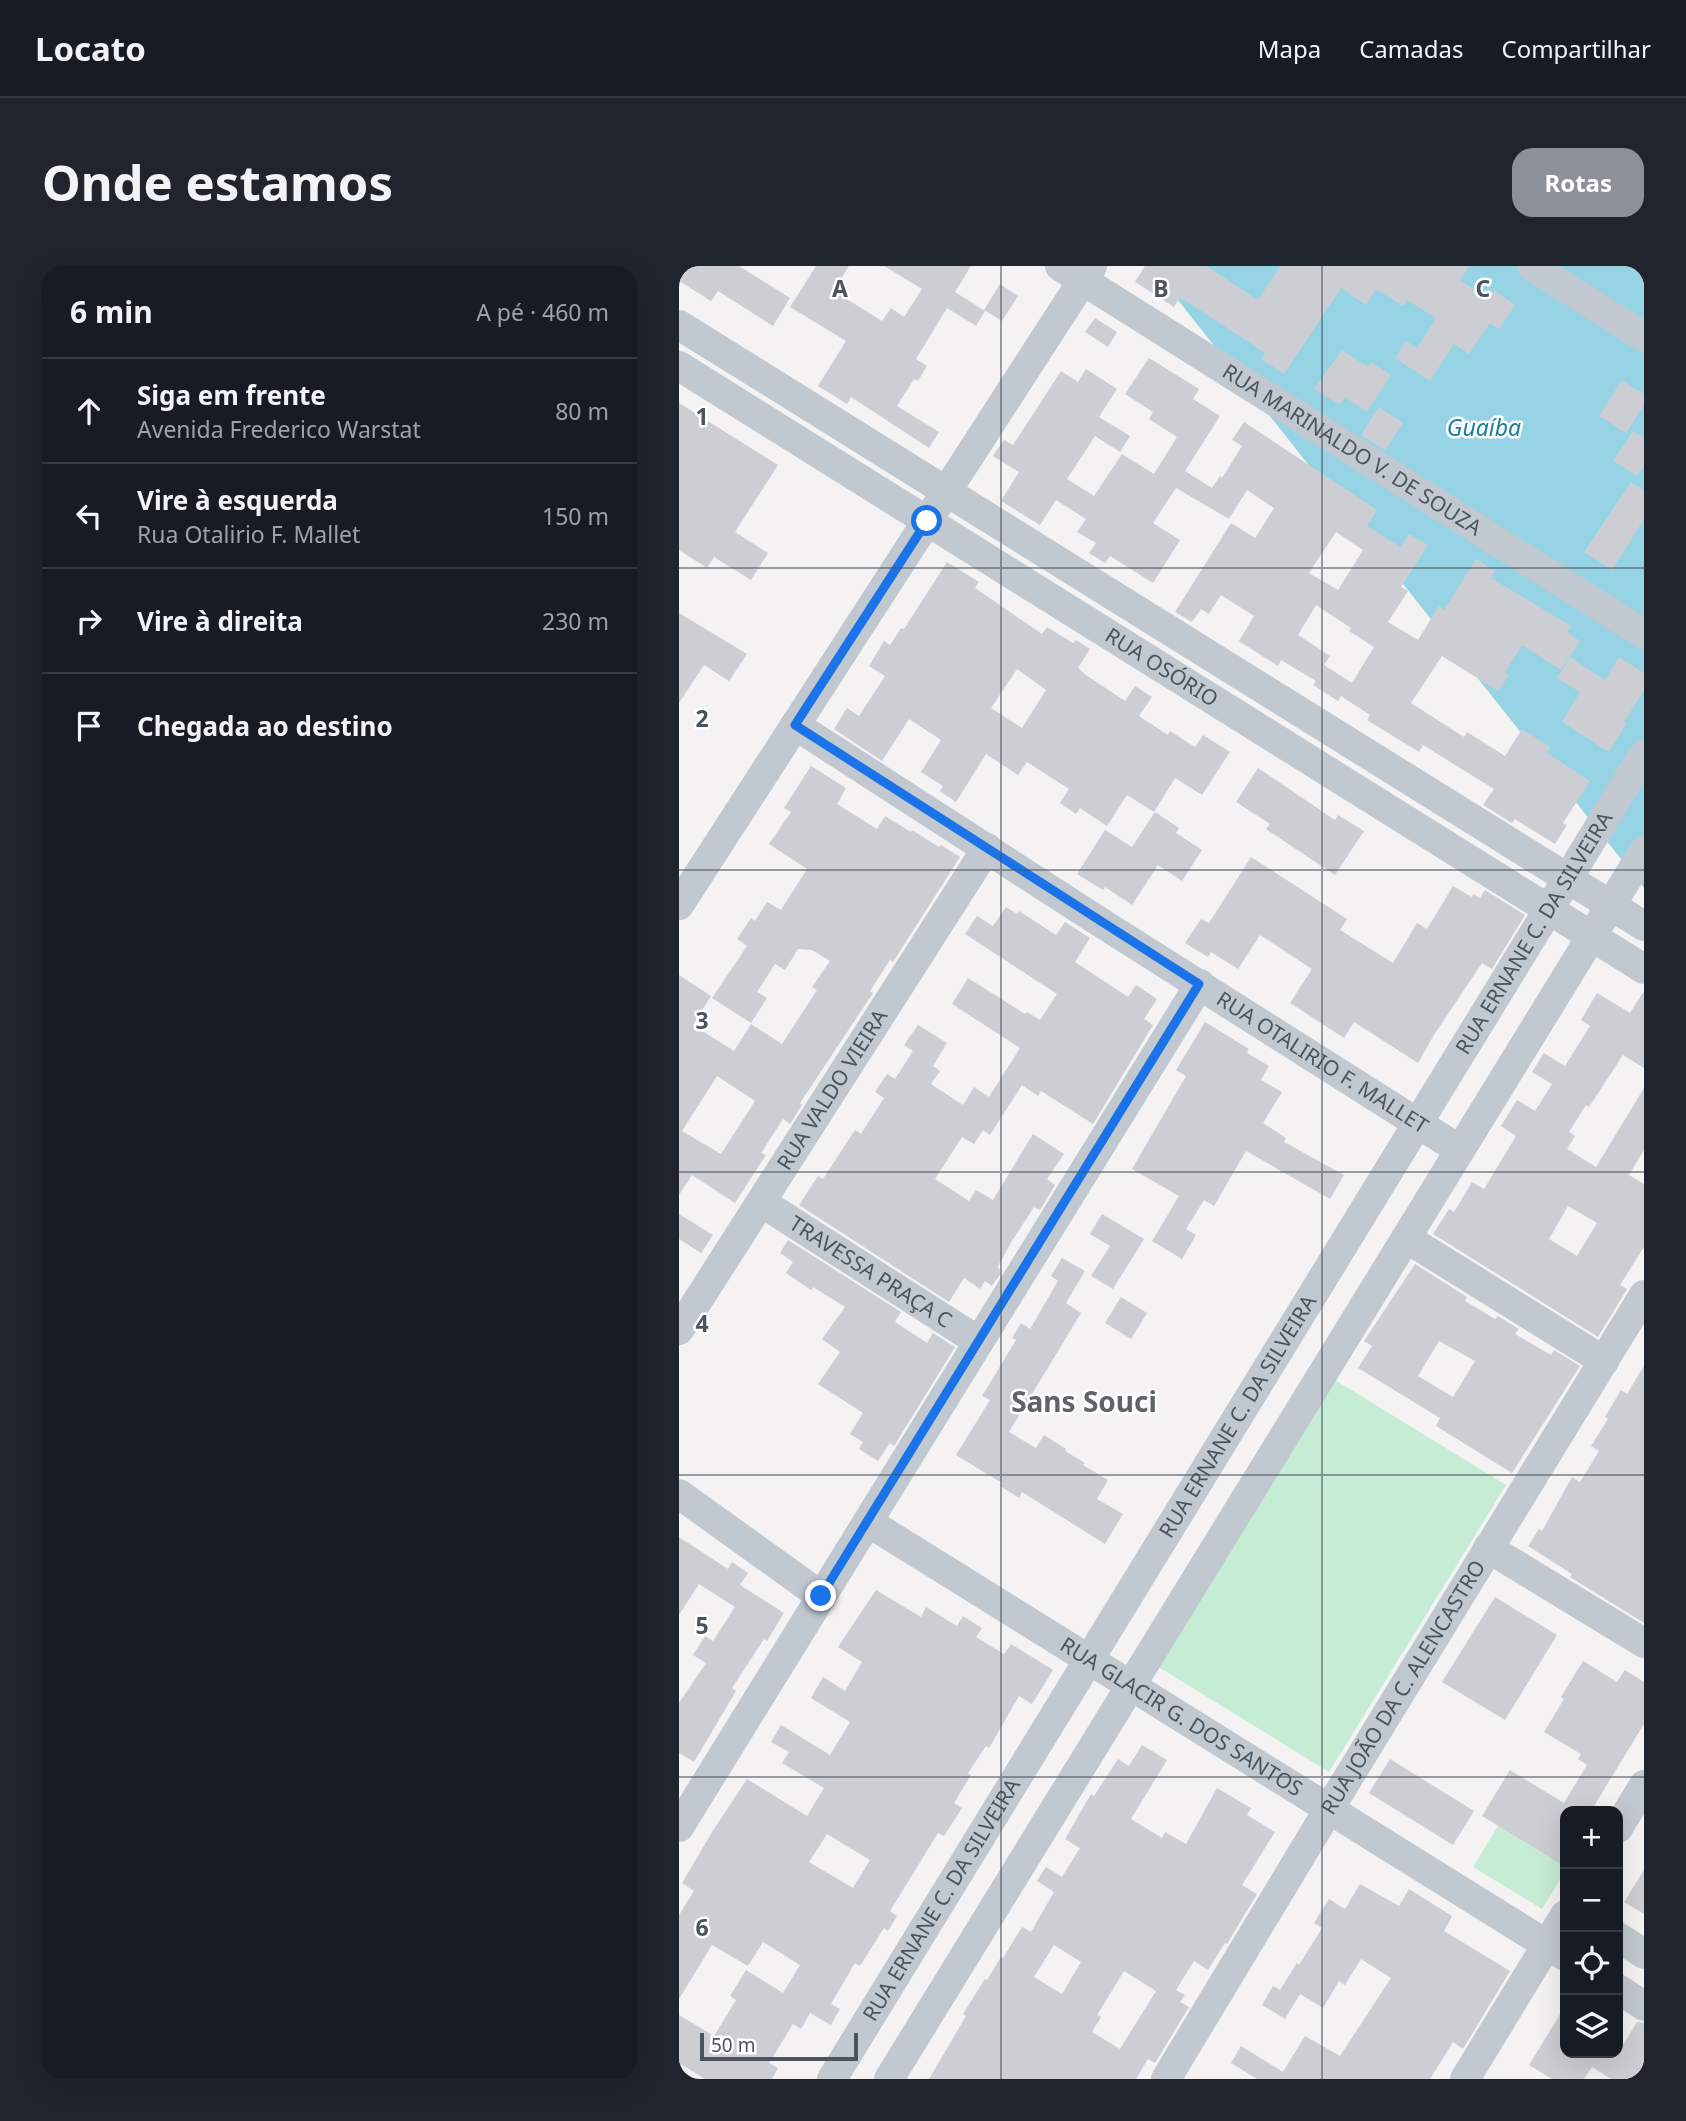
<!DOCTYPE html>
<html lang="pt">
<meta charset="utf-8">
<style>
:root{--surface:#171b24;--page:#20242c;--text:#f1f3f6;--muted:#9ea1a6;--line:#363941;--accent:#8c9099}
body{margin:0;font-family:"Noto Sans",sans-serif;background:var(--page);color:var(--text)}
.controls{position:absolute;right:21px;bottom:21px;display:grid;overflow:hidden;border-radius:14px;box-shadow:0 7px 28px #0002}
.controls button{width:63px;height:63px;display:grid;place-items:center;padding:0;border:0;border-bottom:2px solid var(--line);background:var(--surface);color:var(--text);font:35px sans-serif}
.scale{position:absolute;left:21px;bottom:18px;width:158px;box-sizing:border-box;padding-left:7px;border:4px solid #4b545d;border-top:0;font-size:19px;line-height:24px;white-space:nowrap;color:#4b545d;-webkit-text-stroke:5px #fff;paint-order:stroke}
.stop{position:absolute;width:21px;height:21px;margin:-16px;border:5px solid #1a73e8;border-radius:50%;background:#fff}
.stop.end{background:#1a73e8;border-color:#fff;box-shadow:0 2px 7px #0008}
.list{margin:0;padding:0;list-style:none}
h2{display:flex;justify-content:space-between;align-items:center;height:91px;margin:0;padding:0 28px;font-size:30px}
h2 small{font-size:23px;font-weight:400;color:var(--muted)}
.list li{display:grid;grid-template-columns:46px 1fr auto;gap:21px;align-items:center;box-sizing:border-box;height:105px;padding:0 28px;border-top:2px solid var(--line)}
.list b{display:block;font-size:26px;white-space:nowrap}
.list p{margin:0;font-size:23px;white-space:nowrap;color:var(--muted)}
.list em{font-size:23px;font-style:normal;color:var(--muted)}
.icon{flex:none;width:38px;height:38px;fill:none;stroke:currentColor;stroke-width:2;stroke-linecap:round;stroke-linejoin:round}
.map{position:relative;flex:none;width:965px;height:1813px;overflow:hidden;border-radius:21px}
header{display:flex;align-items:center;gap:42px;box-sizing:border-box;height:98px;padding:0 35px;background:var(--surface);border-bottom:2px solid var(--line)}
header strong{font-size:33px}
nav{display:flex;gap:38px;margin-inline-start:auto;font-size:24px}
.intro{display:flex;align-items:center;justify-content:space-between;box-sizing:border-box;height:168px;padding:0 42px}
h1{margin:0;font-size:49px}
.button{padding:18px 32px;border-radius:21px;background:var(--accent);color:#fff;font-size:24px;font-weight:700}
main{display:flex;gap:42px;padding:0 42px}
aside{flex:1;background:var(--surface);border-radius:21px;box-shadow:0 7px 28px #0002}
.map>svg:first-child{display:block}
.green{fill:#c5ecd5}
.water{fill:#96d4e5}
.building{fill:#ccced3;fill-rule:evenodd}
.lines{fill:none;stroke-linecap:round;stroke-linejoin:round}
.minor{stroke:#c1c8cf;stroke-width:30}
.route{stroke:#1a73e8;stroke-width:9}
.grid{fill:none;stroke:#4b545d;stroke-width:2;stroke-opacity:0.55}
.labels{text-anchor:middle;stroke-width:5;stroke-linejoin:round;paint-order:stroke}
.street-label{font-size:21px;fill:#4b545d;stroke:#fff}
.water-label{font-size:23px;font-style:italic;fill:#1a7d9b;stroke:#fff}
.district-label{font-size:28px;font-weight:bold;fill:#5f6266;stroke:#fff}
.grid-label{font-size:23px;text-anchor:middle;font-weight:bold;fill:#4b545d;stroke:#fff;stroke-width:5;stroke-linejoin:round;paint-order:stroke}
</style>
<header>
<strong>Locato</strong>
<nav><a>Mapa</a><a>Camadas</a><a>Compartilhar</a></nav>
</header>
<div class="intro"><h1>Onde estamos</h1><a class="button">Rotas</a></div>
<main>
<aside>
<h2>6 min<small>A pé · 460 m</small></h2>
<ul class="list">
<li><svg class="icon" aria-label="ahead" viewBox="0 0 24 24"><path d="M12 20V5M6 11l6-6 6 6"/></svg><div><b>Siga em frente</b><p>Avenida Frederico Warstat</p></div><em>80 m</em></li>
<li><svg class="icon" aria-label="left" viewBox="0 0 24 24"><path d="M17 20v-9H6M10 6l-5 5 5 5"/></svg><div><b>Vire à esquerda</b><p>Rua Otalirio F. Mallet</p></div><em>150 m</em></li>
<li><svg class="icon" aria-label="right" viewBox="0 0 24 24"><path d="M7 20v-9h11M14 6l5 5-5 5"/></svg><div><b>Vire à direita</b></div><em>230 m</em></li>
<li><svg class="icon" aria-label="arrive" viewBox="0 0 24 24"><path d="M6 21V4h12l-3 4 3 4H6"/></svg><div><b>Chegada ao destino</b></div></li>
</ul>
</aside>
<div class="map">
<svg width="965" height="1813" viewBox="0 0 965 1813">
<rect width="100%" height="100%" fill="#f4f2f2"/>
<g class="green">
<polygon points="656,1114 827,1219 650,1506 478,1400"/>
<polygon points="819,1560 886,1601 886,1606 863,1643 794,1601"/>
</g>
<polygon class="water" points="472,0 965,0 965,622"/>
<g class="building">
<polygon points="10,0 60,0 111,32 94,60 39,25 32,35 0,15"/>
<polygon points="137,0 170,0 163,11 166,13 158,27 203,55 212,42 225,51 243,23 205,0 292,0 276,26 306,45 297,60 268,42 237,93 248,100 239,115 235,113 218,140 260,166 250,182 172,131 168,138 139,120 167,75 111,41"/>
<polygon points="466,0 527,0 579,34 601,0 790,0 781,14 809,33 815,24 836,39 820,63 811,57 790,88 775,78 751,115 716,92 727,75 738,82 757,52 728,34 724,40 697,23 687,39 662,22 605,108 582,93 586,87 501,31 495,41 456,16"/>
<polygon points="321,18 339,30 323,55 305,44"/>
<polygon points="416,52 438,66 429,81 406,66"/>
<polygon points="663,84 689,101 692,96 712,109 688,146 666,131 661,139 635,123"/>
<path d="M470,92l50,31 -6,10 27,17 -35,55 27,17 8,-12 2,2 20,-32 -10,-6 12,-18 133,88 -10,16 33,21 9,-13 19,11 -27,42 7,4 -20,31 30,18 21,-34 5,4 32,-51 19,12 -4,7 80,48 -4,6 13,9 -19,29 -39,-25 -17,27 4,3 -11,16 -56,-35 -31,47 53,34 3,-5 38,24 17,-27 28,18 -3,6 43,28 -27,42 4,2 -12,19 -40,-25 -3,4 -29,-18 11,-16 -71,-44 -4,7 -52,-32 3,-5 -29,-19 -3,5 -25,-16 3,-4 -35,-21 -3,6 -39,-25 15,-25 -33,-21 -12,19 -8,-5 -9,13 -17,-10 56,-89 24,15 19,-30 -27,-18 -18,29 -53,-31 -23,35 27,17 -27,43 -43,-27 -5,7 -16,-10 7,-10 -19,-11 9,-13 -30,-19 -16,25 -39,-24 18,-29 -26,-16 11,-16 9,5 48,-74 17,11 8,-13 31,20 -18,28 31,19 -10,16 -25,-16 -28,43 27,17 28,-42 32,20 23,-37 -28,-18 4,-7 -28,-18zM657,266l27,18 -25,40 -29,-17zM637,339l35,23 -2,3 25,16 -22,36 -28,-18 6,-9 -32,-21z"/>
<polygon points="943,114 965,128 965,139 947,167 920,150"/>
<polygon points="0,137 99,199 56,266 89,287 72,314 35,291 28,302 0,284"/>
<polygon points="700,141 724,157 706,184 682,169"/>
<polygon points="954,165 965,172 965,200 958,210 934,195"/>
<polygon points="952,216 965,224 965,253 933,304 905,286"/>
<path d="M268,296l32,20 -4,6 67,46 5,-7 26,16 3,-3 14,9 -12,19 8,7 39,26 10,-15 17,11 -13,19 29,19 2,-4 25,16 8,-12 27,17 -28,43 -27,-17 -21,34 -27,-17 -20,31 -27,-18 -4,6 -16,-11 9,-14 -42,-27 -9,13 -32,-21 -30,48 -16,-11 3,-5 -22,-14 20,-32 -32,-21 -27,42 -48,-32 13,-21 12,8 26,-40 -16,-10 15,-25 6,4 11,-17 3,1zM338,403l29,21 -24,38 -31,-20z"/>
<polygon points="0,347 68,388 50,415 25,399 0,437"/>
<polygon points="891,391 926,414 940,391 965,407 965,424 945,456 947,458 930,486 883,456 901,426 878,412"/>
<path d="M132,500l35,22 -9,16 40,25 8,-13 26,16 1,-2 27,17 2,-2 19,12 -67,105 -3,-2 -20,31 3,2 -73,110 2,2 -12,19 -7,-5 -22,34 5,2 -31,48 -43,-28 -13,20v-220l32,21 -18,29 41,26 17,-27 31,20 35,-54 -5,-3 18,-26 -18,-11 -14,-1 -13,21 -10,-6 -18,28 10,6 -16,25 -39,-25 35,-52 -10,-7 14,-21 4,3 12,-19 14,8 26,-41 -38,-25 22,-32 -7,-4zM38,810l38,25 -34,53 -39,-23z"/>
<polygon points="579,502 656,554 659,549 685,565 656,609 587,563 591,558 557,536"/>
<polygon points="476,546 500,562 497,567 523,584 503,615 479,599 453,639 426,621 424,624 398,608 426,564 453,581"/>
<polygon points="572,591 668,653 661,664 714,697 738,657 748,663 774,620 793,631 794,628 801,632 806,624 846,649 813,703 803,697 755,769 739,797 675,756 665,772 611,737 633,703 581,669 559,703 532,686 529,691 506,677 522,653 530,657"/>
<polygon points="327,641 338,648 340,645 377,669 386,656 411,672 396,696 449,731 457,719 478,733 465,753 474,759 414,858 362,825 359,830 343,819 311,869 304,864 295,878 283,871 256,913 290,935 297,924 314,934 354,868 385,888 368,913 376,919 361,944 355,941 333,975 319,1000 322,1007 313,1020 306,1015 301,1023 285,1012 270,1036 120,939 139,910 144,913 176,864 182,868 205,832 196,826 208,808 216,813 234,785 225,779 239,759 268,777 254,800 261,805 252,818 284,839 295,821 310,831 341,782 273,738 289,712 346,748 348,746 361,754 378,728 286,668 298,650 314,660"/>
<path d="M965,725v77l-21,-13 -34,52 -3,-2 -17,27 6,4 -8,13 29,18 48,-79v62l-15,25 15,9v63l-24,38 7,4 -29,48 -165,-103 16,-25 5,3 18,-30 12,7 32,-53 -15,-10 16,-26 18,11 17,-27 -20,-12 12,-19 21,13 25,-40 -9,-6 16,-27 33,20zM889,940l29,17 -20,33 -28,-17z"/>
<polygon points="526,756 570,783 568,787 590,800 582,814 603,826 584,857 607,872 605,876 665,909 651,933 567,885 535,940 525,934 507,963 517,969 503,993 473,975 500,930 453,903 507,810 497,804"/>
<polygon points="0,948 34,969 22,987 0,973"/>
<polygon points="423,948 465,973 434,1023 412,1010 431,980 411,968"/>
<polygon points="109,974 222,1046 216,1056 248,1077 254,1067 276,1081 215,1180 211,1177 199,1195 180,1183 184,1176 171,1168 184,1147 139,1118 161,1086 143,1073 166,1041 134,1021 132,1024 107,1007 114,996 101,987"/>
<polygon points="383,992 406,1005 387,1037 402,1047 330,1166 357,1182 365,1169 387,1183 386,1185 406,1197 404,1199 429,1214 418,1233 444,1248 426,1278 343,1226 340,1232 321,1220 323,1217 277,1189 311,1134 303,1130 337,1074 333,1072 342,1057 351,1063 379,1015 372,1010"/>
<path d="M736,998l52,33 -2,4 30,18 3,-3 21,13 -4,5 36,21 3,-5 26,16 -68,107 -76,-47 4,-8 -82,-50 14,-22 -8,-5zM760,1075l36,20 -22,36 -35,-21z"/>
<polygon points="442,1031 468,1047 452,1073 426,1057"/>
<polygon points="965,1100 965,1357 891,1311 893,1308 849,1280 860,1263 863,1265 893,1211 901,1216 920,1185 912,1180 929,1153 926,1151 942,1124 948,1128"/>
<polygon points="0,1271 49,1303 53,1296 69,1307 61,1319 105,1347 88,1375 85,1373 53,1422 57,1425 15,1496 0,1487 0,1437 27,1397 14,1389 26,1370 34,1375 56,1341 20,1318 0,1349"/>
<path d="M197,1324l45,27 5,-10 31,19 6,-10 19,12 -6,9 28,17 7,-10 42,26 -21,34 -13,-8 -30,52 -3,-2 -18,27 3,2 -17,28 8,5 -18,28 -6,-3 -48,78 7,5 -9,15 -4,-3 -24,38 -5,-3 -24,41 9,5 -9,16 -21,-12 -9,16 -8,-5 -24,39 9,5 -6,11h-67l-26,-16v-48l35,21 22,-36 -6,-4 16,-26 37,23 17,-28 -37,-23 -15,24 -36,-21 -33,54v-84l15,-24 -12,-8 30,-51 35,-53 60,37 17,-28 -42,-25 7,-11 -18,-10 10,-17 49,30 20,-33 -39,-24 12,-21 22,14 17,-29 -24,-15zM148,1568l43,26 -17,28 -44,-26z"/>
<polygon points="816,1331 878,1369 826,1454 763,1416"/>
<polygon points="904,1395 938,1416 946,1404 965,1416 965,1458 912,1545 886,1545 886,1601 803,1550 831,1504 885,1537 908,1499 899,1493 902,1488 865,1466 885,1433 882,1431"/>
<path d="M463,1479l25,15 -36,59 31,19 3,-6 21,12 31,-56 34,20 -4,7 28,17 -33,53 15,9 -30,50 -2,-1 -17,27 -14,-9 -18,29 9,5 -5,7 9,5 -34,56 -7,-4 -12,20h-207l37,-63 -3,-2 22,-35 2,1 14,-23 2,1 19,-31 9,5 23,-40 -17,-11 9,-14 16,10 18,-29 -15,-9 26,-45 3,2 24,-37 11,7zM375,1679l27,17 -19,32 -28,-17zM445,1705l32,20 -36,58 -28,-17 9,-15 -4,-2z"/>
<polygon points="711,1493 795,1545 774,1579 690,1527"/>
<polygon points="965,1604 965,1648 945,1636"/>
<polygon points="681,1618 720,1640 730,1623 773,1650 765,1665 831,1705 784,1783 774,1776 751,1813 578,1813 552,1797 562,1780 604,1806 626,1770 661,1790 712,1712 682,1693 666,1719 660,1715 644,1742 621,1728 606,1753 583,1739 594,1720 601,1724 618,1697 620,1699 643,1662 635,1657 650,1633 666,1643"/>
<polygon points="886,1740 886,1787 939,1787 958,1756 965,1757 965,1813 932,1813 913,1801 905,1813 873,1813 850,1799"/>
</g>
<g class="lines">
<g class="minor">
<path id="s1" d="M381,0l584,368"/>
<polyline points="853,0 965,71"/>
<polyline points="0,59 965,660"/>
<path id="s2" d="M0,100l965,603"/>
<path id="s3" d="M116,459l308,199 357,226"/>
<polyline points="0,639 413,0"/>
<path id="s4" d="M82,936l217,139"/>
<polyline points="727,972 925,1095"/>
<path id="s5" d="M0,1064l308,-482"/>
<polyline points="0,1228 142,1330"/>
<path id="s6" d="M189,1256l697,434"/>
<polyline points="809,1282 965,1377"/>
<polyline points="0,1561 521,718"/>
<polyline points="939,1562 965,1519"/>
<polyline points="939,1671 965,1688"/>
<polyline points="939,1723 965,1740"/>
<path id="s7" d="M153,1813l812,-1325"/>
<polyline points="210,1813 965,585"/>
<path id="s8" d="M487,1813l163,-270 315,-514"/>
<polyline points="786,1813 886,1649"/>
</g>
</g>
<g class="lines">
<polyline class="route" points="142,1330 520,718 116,459 248,255"/>
</g>
<path class="grid" d="M322,0v1813M643,0v1813M0,302h965M0,604h965M0,906h965M0,1209h965M0,1511h965"/>
<g class="labels">
<g class="street-label">
<text dy="7" stroke="none"><textPath href="#s1" startOffset="345">RUA MARINALDO V. DE SOUZA</textPath></text>
<text dy="7" stroke="none"><textPath href="#s2" startOffset="569">RUA OSÓRIO</textPath></text>
<text dy="7" stroke="none"><textPath href="#s7" startOffset="1344">RUA ERNANE C. DA SILVEIRA</textPath></text>
<text dy="7" stroke="none"><textPath href="#s3" startOffset="626">RUA OTALIRIO F. MALLET</textPath></text>
<text dy="7" stroke="none"><textPath href="#s5" startOffset="285">RUA VALDO VIEIRA</textPath></text>
<text dy="7" stroke="none"><textPath href="#s4" startOffset="130">TRAVESSA PRAÇA C</textPath></text>
<text dy="7" stroke="none"><textPath href="#s7" startOffset="777">RUA ERNANE C. DA SILVEIRA</textPath></text>
<text dy="7" stroke="none"><textPath href="#s8" startOffset="458">RUA JOÃO DA C. ALENCASTRO</textPath></text>
<text dy="7" stroke="none"><textPath href="#s6" startOffset="369">RUA GLACIR G. DOS SANTOS</textPath></text>
<text dy="7" stroke="none"><textPath href="#s7" startOffset="210">RUA ERNANE C. DA SILVEIRA</textPath></text>
</g>
<g class="water-label">
<text x="805" y="170">Guaíba</text>
</g>
<g class="district-label">
<text x="405" y="1146">Sans Souci</text>
</g>
</g>
<g class="grid-label">
<text x="161" y="31">A</text>
<text x="482" y="31">B</text>
<text x="804" y="31">C</text>
<text x="23" y="159">1</text>
<text x="23" y="461">2</text>
<text x="23" y="763">3</text>
<text x="23" y="1066">4</text>
<text x="23" y="1368">5</text>
<text x="23" y="1670">6</text>
</g>
</svg>
<div class="controls">
<button>+</button>
<button>−</button>
<button><svg class="icon" aria-label="locate" viewBox="0 0 24 24"><circle cx="12" cy="12" r="6"/><path d="M12 2v4M12 18v4M2 12h4M18 12h4"/></svg></button>
<button><svg class="icon" aria-label="layers" viewBox="0 0 24 24"><path d="M12 4l9 5-9 5-9-5zM3 14l9 5 9-5"/></svg></button>
</div>
<div class="scale">50 m</div>
<div class="stop" style="left:248px;top:255px"></div>
<div class="stop end" style="left:142px;top:1330px"></div>
</div>
</main>
